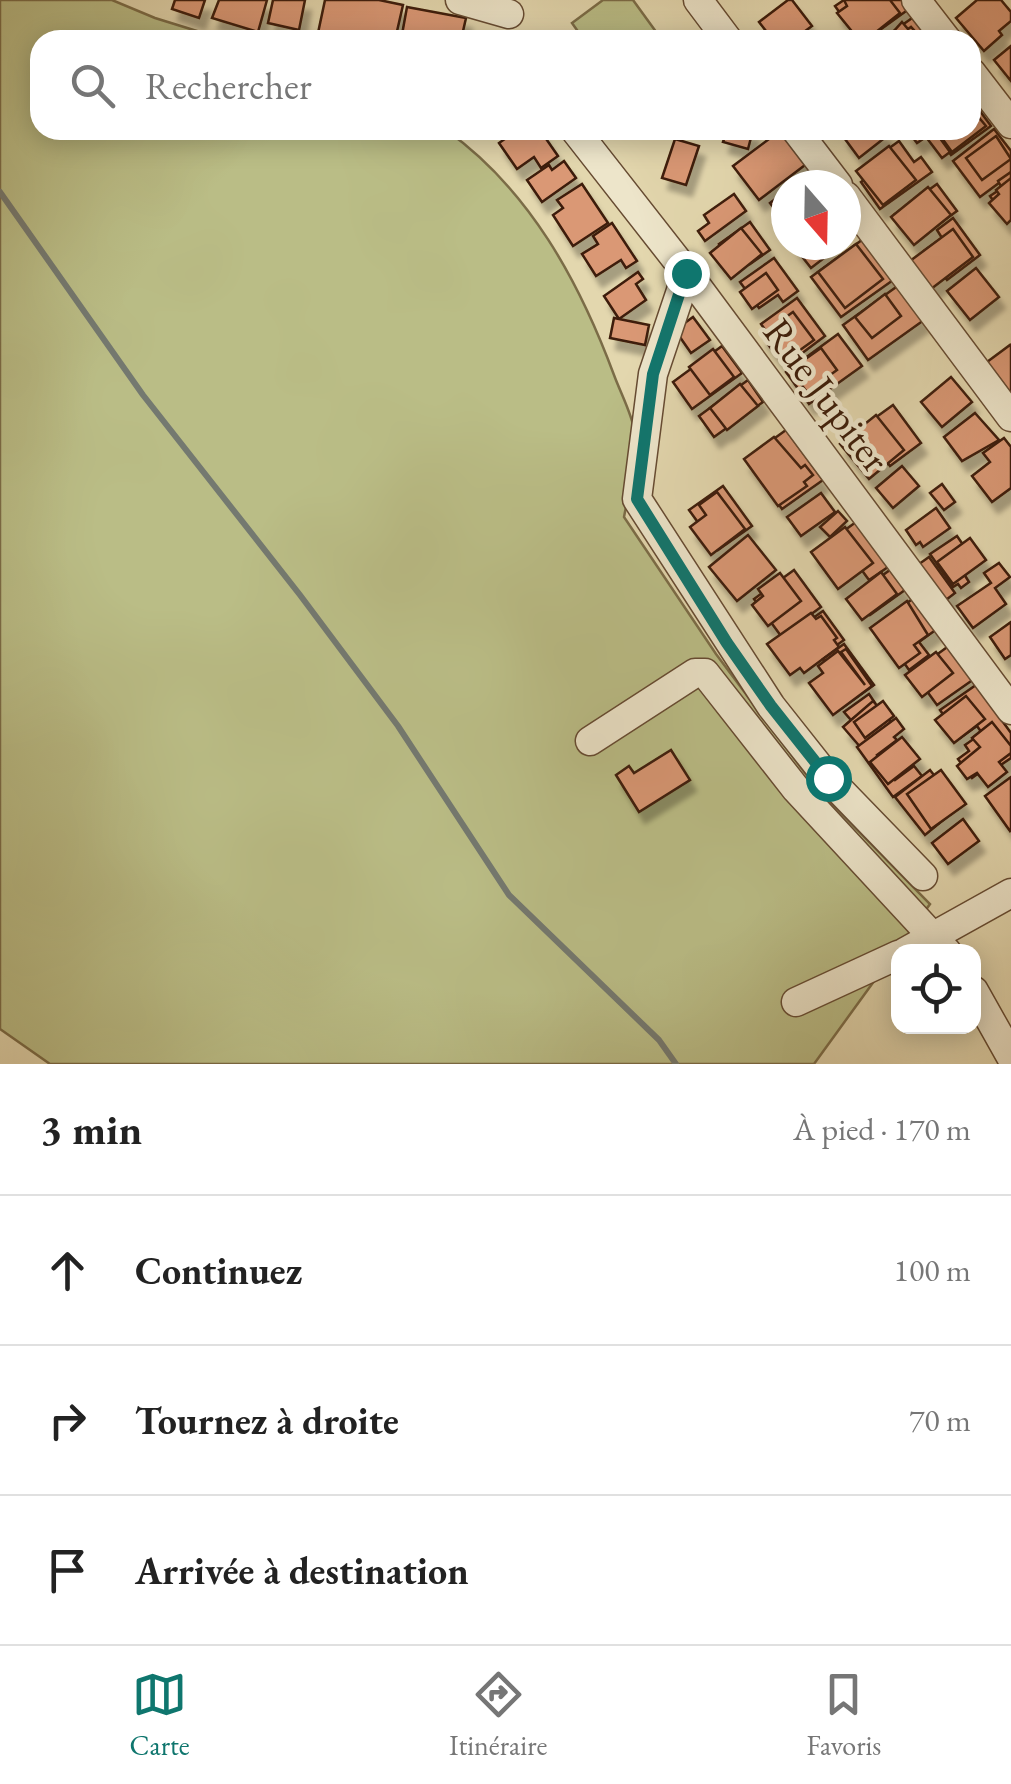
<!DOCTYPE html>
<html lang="fr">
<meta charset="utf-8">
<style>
:root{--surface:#fff;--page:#f6f6f6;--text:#222;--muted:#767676;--line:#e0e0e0;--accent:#0f766e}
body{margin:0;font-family:"EB Garamond",serif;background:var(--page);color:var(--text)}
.controls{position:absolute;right:30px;bottom:30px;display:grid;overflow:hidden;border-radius:20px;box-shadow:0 5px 25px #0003}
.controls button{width:90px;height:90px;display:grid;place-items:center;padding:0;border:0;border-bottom:2px solid var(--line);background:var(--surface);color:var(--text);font:50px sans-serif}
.compass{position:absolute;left:771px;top:170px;width:90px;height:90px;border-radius:50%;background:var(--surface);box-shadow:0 5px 25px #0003;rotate:160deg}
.stop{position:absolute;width:30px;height:30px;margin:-22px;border:8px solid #0f766e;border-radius:50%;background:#fff}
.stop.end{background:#0f766e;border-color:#fff;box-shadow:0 2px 10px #0008}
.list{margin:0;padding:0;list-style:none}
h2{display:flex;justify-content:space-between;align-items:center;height:130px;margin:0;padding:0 40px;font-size:42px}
h2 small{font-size:32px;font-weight:400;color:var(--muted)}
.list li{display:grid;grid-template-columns:65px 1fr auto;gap:30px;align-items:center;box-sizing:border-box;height:150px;padding:0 40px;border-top:2px solid var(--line)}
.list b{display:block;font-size:38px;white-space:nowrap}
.list em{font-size:32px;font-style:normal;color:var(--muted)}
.icon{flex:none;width:55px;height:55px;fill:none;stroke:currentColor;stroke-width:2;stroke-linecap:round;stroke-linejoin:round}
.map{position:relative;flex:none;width:1011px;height:1064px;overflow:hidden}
.search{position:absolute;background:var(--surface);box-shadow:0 5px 25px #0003;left:30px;right:30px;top:30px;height:110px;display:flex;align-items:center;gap:25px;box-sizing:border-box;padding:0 35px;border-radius:30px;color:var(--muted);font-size:38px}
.sheet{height:580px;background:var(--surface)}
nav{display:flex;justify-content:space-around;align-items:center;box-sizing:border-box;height:140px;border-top:2px solid var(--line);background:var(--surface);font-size:28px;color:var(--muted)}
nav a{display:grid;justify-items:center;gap:5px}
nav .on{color:var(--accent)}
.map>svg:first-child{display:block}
.green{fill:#babd86;stroke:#7b6c47;stroke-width:2.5}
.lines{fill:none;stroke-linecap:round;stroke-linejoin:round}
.stream{stroke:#747970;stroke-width:6}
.building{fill:#da9875;stroke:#3c1c08;stroke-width:2.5;filter:url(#shadow)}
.minor-casing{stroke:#664b32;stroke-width:31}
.minor{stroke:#ede5ca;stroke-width:28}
.route{stroke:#0f766e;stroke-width:12}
.labels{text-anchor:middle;stroke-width:9;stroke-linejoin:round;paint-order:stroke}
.street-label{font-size:40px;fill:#3c1c08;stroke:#ede5ca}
</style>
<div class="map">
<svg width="1011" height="1064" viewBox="0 0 1011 1064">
<defs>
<filter id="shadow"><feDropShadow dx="6" dy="11" stdDeviation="2.5" flood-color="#0004"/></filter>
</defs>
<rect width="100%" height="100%" fill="#e3d7ae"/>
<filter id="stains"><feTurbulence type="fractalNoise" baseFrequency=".002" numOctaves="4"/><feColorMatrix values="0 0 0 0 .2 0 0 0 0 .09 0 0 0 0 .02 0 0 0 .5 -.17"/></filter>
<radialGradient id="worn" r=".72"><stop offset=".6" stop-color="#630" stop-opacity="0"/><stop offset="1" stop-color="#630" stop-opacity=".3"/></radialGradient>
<g class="green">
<path d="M0,0h112l43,18 71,22h-186v90h406c83,59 133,151 168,245 7,19 18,39 21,58 4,21 -7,62 -11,84l92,137 101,135 113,115 -116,160h-764l-50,-35z"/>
<polygon points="603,0 633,0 662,40 584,40 572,23"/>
</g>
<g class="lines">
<polyline class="stream" points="0,192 143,395 300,595 398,726 509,895 659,1040 676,1064"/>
</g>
<g class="building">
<polygon points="175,0 205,0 199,18 172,9"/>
<polygon points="219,0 267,0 258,32 212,18"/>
<polygon points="273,0 305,0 299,30 268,23"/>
<polygon points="325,0 379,0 403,5 395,40 353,40 318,33"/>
<polygon points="788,0 792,0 812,26 793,40 773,40 759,22"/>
<polygon points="844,0 903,0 909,9 866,40 859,40 835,6"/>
<polygon points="890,0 900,13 866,40 859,40 837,13 847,6 844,0"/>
<polygon points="977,0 1001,0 1011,12 1011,21 999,31 1002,35 984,51 956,18"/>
<polygon points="407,7 466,18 461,40 401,40"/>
<polygon points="915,16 932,40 881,40"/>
<polygon points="902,22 908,29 911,27 923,40 886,40"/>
<polygon points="1011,46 1011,81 994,60"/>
<polygon points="971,99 991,126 951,155 933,130 971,130"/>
<polygon points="971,108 986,126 952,152 936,130 971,130"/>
<polygon points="994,129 1011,151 1011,174 980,197 953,161"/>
<polygon points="509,130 540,130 558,156 541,168 534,157 517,169 499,143 512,134"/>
<polygon points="727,130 753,130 748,149 723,142"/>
<polygon points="781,130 785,130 809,162 759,200 733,166"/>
<polygon points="849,130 882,130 887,136 859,158 842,135"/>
<polygon points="907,130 925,130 928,134 934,130 950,152 942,158 926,137 917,143"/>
<polygon points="996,136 1011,159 982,180 966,158"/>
<polygon points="675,139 699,146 686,185 662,178"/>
<polygon points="899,141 914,162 921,157 932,172 880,209 861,182 872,174 866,165"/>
<polygon points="889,146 916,180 883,205 856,171"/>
<polygon points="564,161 576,178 542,202 527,180 549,165 552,170"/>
<polygon points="1011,172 1011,217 1007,220 990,196 1002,188 998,181"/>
<polygon points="1011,178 1011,220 1007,224 989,203 999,194 996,190"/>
<polygon points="582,184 608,223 573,246 553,215 563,208 557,200"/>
<polygon points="937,184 957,211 914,242 895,214"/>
<polygon points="928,187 951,215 914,245 891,217"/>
<polygon points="786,191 786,224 770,203"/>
<polygon points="734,194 746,211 705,241 698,231 709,223 704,215"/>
<polygon points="953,218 980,255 947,280 925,250 942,238 937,230"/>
<polygon points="750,222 770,250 750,264 746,259 736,267 719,244"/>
<polygon points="612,223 637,261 626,268 621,260 596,276 582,254 598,244 593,236"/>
<polygon points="741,228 762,254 731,279 710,253"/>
<polygon points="953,229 973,257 931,289 910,261"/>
<polygon points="866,237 896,278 841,317 811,277"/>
<polygon points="856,244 883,279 845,308 818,272"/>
<polygon points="793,245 841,245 811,268"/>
<polygon points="774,258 798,291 783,302 778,295 759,308 740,282"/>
<polygon points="976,268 999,297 970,320 947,291"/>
<polygon points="638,272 643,279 636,284 646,300 619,319 604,296"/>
<polygon points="766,273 778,290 752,309 740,292"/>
<polygon points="899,285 924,320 868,360 843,325"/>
<polygon points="885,294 901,316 872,338 855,317"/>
<polygon points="797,298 825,336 789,363 761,324"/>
<polygon points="793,312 814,340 782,363 761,335"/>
<polygon points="693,317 710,340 691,353 675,330"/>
<polygon points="614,318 649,325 645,345 610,338"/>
<polygon points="838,334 862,366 809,404 786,372"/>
<polygon points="1010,345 1011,347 1011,394 987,362"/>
<polygon points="722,346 742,373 692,409 673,382"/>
<polygon points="821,348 837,370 807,392 790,370"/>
<polygon points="713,349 734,377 710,395 689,367"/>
<polygon points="951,377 972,402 942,427 921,402"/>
<polygon points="748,380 763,402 714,437 699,416"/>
<polygon points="740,384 758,406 727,430 710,408"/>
<polygon points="893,405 921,443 890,466 886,461 867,474 843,441"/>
<polygon points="975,413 999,440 962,461 944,437"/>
<polygon points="876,415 904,450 869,479 840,444"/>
<polygon points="786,430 823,480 782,509 746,459"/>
<polygon points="774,437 801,468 805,465 813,475 804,482 807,486 778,506 744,459"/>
<polygon points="1004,438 1011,447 1011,488 992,502 972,476 990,462 983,453"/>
<polygon points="902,466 919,486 893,508 876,488"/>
<polygon points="942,484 955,502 944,510 930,493"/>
<polygon points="723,486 752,526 718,550 689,510"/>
<polygon points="717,492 745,529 711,555 690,527 706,515 699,505"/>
<polygon points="821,493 835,512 801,536 787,517"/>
<polygon points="936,508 950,528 923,547 920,542 916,545 906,530"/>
<polygon points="838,511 847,521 830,537 820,527"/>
<polygon points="856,522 888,567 869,580 858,565 840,578 819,549"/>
<polygon points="845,527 873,563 838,589 811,552"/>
<polygon points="748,535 776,570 737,601 709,567"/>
<polygon points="957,536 977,565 964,574 969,582 961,588 958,584 953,587 930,554"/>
<polygon points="970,538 986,560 953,584 937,562"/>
<polygon points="929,557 955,593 942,603 919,564"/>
<polygon points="999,563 1010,577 995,588 1006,604 973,628 957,606 991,583 984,573"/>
<polygon points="794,570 821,607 781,636 754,599"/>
<polygon points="890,570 905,590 870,615 856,594"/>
<polygon points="881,572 897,594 862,620 846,599"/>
<polygon points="780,573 801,601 768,626 752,605 763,596 758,589"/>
<polygon points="914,598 937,629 919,642 929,655 909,670 877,624"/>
<polygon points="907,601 928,635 914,645 920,653 899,668 870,628"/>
<polygon points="823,611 844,640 803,669 782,640"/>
<polygon points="811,613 816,619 821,616 837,638 834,640 839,647 804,673 800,668 790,675 767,644"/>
<polygon points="1011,622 1011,655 1005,659 990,637"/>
<polygon points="844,644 874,685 842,708 820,678 831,670 823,659"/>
<polygon points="950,645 974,679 937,705 913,672"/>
<polygon points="846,649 872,686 833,715 809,683 823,673 818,666 838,651 865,685 841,652"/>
<polygon points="936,652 953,673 922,697 905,675"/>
<polygon points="976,685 1011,733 1011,758 986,775 983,770 972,778 958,759 969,751 965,745 982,733 977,726 960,738 940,710"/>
<polygon points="869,694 875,703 851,720 844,712"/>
<polygon points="966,696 985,719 954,743 935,720"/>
<polygon points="873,701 898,730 868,756 843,727"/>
<polygon points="883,701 894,716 865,738 854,722"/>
<polygon points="896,718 904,729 894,737 897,740 877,755 895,780 914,766 922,776 893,797 857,747"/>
<polygon points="992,722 1011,746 1011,753 999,762 1007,772 988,787 977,773 967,779 957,766 980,747 972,738"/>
<polygon points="902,737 920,759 888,784 870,762"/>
<polygon points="671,750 690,780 639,812 616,775 629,766 634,773"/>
<polygon points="930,770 959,807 925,835 895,797"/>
<polygon points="941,770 966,804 931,829 907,794"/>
<polygon points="1011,777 1011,830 1010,831 985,796"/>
<polygon points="963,819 979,841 948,864 932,843"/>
</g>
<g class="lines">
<defs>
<g id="minor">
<polyline points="460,0 509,14"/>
<polyline points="698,0 728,40"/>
<polyline points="916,0 947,40"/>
<polyline points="971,72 1011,124"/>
<polyline points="575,130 687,273 1011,710"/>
<polyline points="796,130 838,185"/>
<polyline points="846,196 1011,417"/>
<polyline points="687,273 653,374 637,499 771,706 828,778 923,876"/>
<polyline points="590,741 695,673 705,673 796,789 947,952"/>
<polyline points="905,952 1011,893"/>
<polyline points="974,991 1011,1057"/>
<polyline points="796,1002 898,955"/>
</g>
</defs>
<use href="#minor" class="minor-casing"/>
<use href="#minor" class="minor"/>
</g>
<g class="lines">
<polyline class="route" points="686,273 653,374 637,499 727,643 771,706 828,778"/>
</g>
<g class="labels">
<g class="street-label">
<text transform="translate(827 395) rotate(53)" y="14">Rue Jupiter</text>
</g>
</g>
<rect width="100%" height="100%" filter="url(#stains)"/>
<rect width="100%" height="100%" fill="url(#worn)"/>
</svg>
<div class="controls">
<button><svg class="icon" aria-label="locate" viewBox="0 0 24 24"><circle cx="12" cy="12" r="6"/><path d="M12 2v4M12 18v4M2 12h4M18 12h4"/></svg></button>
</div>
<svg class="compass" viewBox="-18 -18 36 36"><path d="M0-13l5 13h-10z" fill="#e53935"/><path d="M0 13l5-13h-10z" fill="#767676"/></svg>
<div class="stop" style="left:828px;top:778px"></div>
<div class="stop end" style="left:686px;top:273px"></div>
<div class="search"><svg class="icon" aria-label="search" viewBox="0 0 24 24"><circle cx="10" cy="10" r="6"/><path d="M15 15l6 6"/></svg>Rechercher</div>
</div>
<section class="sheet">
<h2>3 min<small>À pied · 170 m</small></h2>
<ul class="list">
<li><svg class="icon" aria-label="ahead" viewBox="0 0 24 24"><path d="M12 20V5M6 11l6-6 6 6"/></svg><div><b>Continuez</b></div><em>100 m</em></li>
<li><svg class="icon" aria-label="right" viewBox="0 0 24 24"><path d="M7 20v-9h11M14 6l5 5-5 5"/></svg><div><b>Tournez à droite</b></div><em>70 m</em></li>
<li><svg class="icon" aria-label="arrive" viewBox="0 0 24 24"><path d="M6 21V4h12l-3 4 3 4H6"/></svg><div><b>Arrivée à destination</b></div></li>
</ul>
</section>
<nav>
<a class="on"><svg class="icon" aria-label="map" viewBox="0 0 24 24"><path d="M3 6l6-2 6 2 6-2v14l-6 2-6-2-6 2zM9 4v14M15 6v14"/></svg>Carte</a>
<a><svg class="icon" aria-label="directions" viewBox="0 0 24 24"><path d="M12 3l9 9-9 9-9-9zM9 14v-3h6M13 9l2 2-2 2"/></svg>Itinéraire</a>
<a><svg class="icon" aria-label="saved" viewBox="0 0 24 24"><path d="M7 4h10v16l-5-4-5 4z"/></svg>Favoris</a>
</nav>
